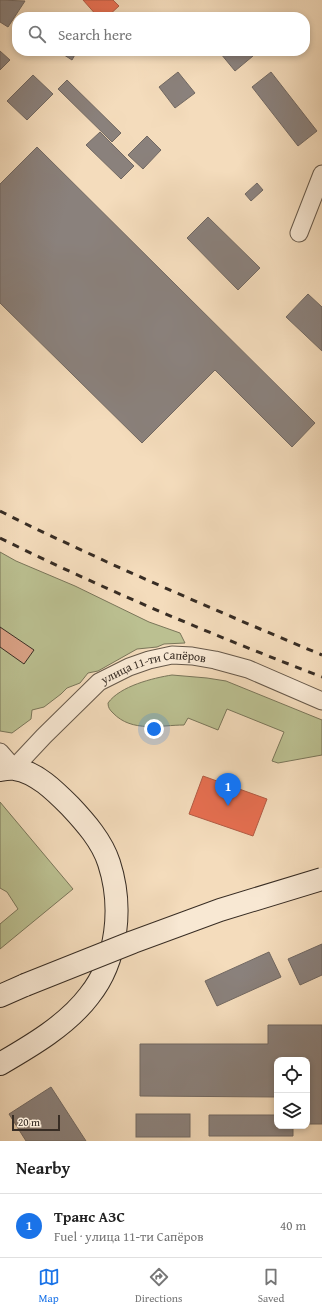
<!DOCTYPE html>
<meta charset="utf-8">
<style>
:root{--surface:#fff;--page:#f6f6f6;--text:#222;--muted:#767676;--line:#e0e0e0;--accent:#1a73e8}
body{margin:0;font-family:"Gentium Book Plus",serif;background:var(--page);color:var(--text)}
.controls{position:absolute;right:12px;bottom:12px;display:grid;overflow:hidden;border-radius:8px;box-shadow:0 2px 6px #0003}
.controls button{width:36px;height:36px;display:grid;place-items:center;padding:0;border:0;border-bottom:1px solid var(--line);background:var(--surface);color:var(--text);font:20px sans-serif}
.scale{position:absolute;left:12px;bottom:10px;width:48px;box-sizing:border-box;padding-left:4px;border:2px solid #382d24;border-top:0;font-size:11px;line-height:14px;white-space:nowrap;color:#382d24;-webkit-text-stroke:3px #f8e8d3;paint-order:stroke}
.you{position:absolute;left:154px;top:729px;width:14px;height:14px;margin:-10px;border:3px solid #fff;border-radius:50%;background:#1a73e8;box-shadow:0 0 0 6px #1a73e833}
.badge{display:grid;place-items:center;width:26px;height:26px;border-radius:50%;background:var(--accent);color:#fff;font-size:13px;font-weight:700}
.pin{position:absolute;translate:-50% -33px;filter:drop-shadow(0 1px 2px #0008)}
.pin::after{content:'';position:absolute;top:21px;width:14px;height:12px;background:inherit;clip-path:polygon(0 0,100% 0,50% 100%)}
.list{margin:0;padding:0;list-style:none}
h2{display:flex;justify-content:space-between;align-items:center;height:52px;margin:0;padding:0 16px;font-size:17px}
h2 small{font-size:13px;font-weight:400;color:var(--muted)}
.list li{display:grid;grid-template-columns:26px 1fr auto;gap:12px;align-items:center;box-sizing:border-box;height:64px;padding:0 16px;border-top:1px solid var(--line)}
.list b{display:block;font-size:15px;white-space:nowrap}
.list p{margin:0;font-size:13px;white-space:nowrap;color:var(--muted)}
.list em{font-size:13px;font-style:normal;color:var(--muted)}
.icon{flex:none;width:22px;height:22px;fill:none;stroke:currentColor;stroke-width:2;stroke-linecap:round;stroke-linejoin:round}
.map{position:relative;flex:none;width:322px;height:1141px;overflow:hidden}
.search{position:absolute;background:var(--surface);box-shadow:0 2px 6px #0003;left:12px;right:12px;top:12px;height:44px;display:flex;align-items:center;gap:10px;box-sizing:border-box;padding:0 14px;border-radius:16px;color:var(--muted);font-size:15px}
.sheet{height:116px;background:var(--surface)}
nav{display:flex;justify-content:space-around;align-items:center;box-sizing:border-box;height:56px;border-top:1px solid var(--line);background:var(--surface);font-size:11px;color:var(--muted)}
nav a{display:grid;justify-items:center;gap:2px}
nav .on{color:var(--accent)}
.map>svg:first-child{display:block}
.green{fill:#bbc091;stroke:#7a765a}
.shops{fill:#e76f51;stroke:#b25b44}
.industry{fill:#8a817c;stroke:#716862}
.building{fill:#dba387;stroke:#382d24}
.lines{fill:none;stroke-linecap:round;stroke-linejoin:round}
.street-casing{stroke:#67594a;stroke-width:19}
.secondary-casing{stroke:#382d24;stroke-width:24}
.street{stroke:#f8e8d3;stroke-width:17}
.secondary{stroke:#f8e8d3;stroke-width:22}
.rail{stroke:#382d24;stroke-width:3;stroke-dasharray:7 7;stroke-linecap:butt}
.secondary-bridge-casing{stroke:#382d24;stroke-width:24;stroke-linecap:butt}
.secondary-bridge{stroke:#f8e8d3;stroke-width:22}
.labels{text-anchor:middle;stroke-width:4;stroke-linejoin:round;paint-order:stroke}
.street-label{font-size:12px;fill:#382d24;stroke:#f8e8d3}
</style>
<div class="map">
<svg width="322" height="1141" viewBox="0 0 322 1141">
<rect width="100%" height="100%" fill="#f4dcbc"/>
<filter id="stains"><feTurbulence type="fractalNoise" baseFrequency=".005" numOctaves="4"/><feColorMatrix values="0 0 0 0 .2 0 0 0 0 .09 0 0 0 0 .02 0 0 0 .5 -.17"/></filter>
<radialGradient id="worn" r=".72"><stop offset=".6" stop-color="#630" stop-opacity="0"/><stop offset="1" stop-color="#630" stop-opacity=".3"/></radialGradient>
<g class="green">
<polygon points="0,552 16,561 75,586 149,622 180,633 185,643 164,644 157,647 137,649 98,671 88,673 80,683 67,688 61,694 44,707 32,710 31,719 12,733 0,731"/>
<path d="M172,675l35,3 19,3 96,39v35l-44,8 -6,-2 12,-29 -57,-23 -9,21 -30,-12 -4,7c-23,0 -52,8 -71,-12 -3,-3 -5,-5 -5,-10 12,-17 45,-25 64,-28z"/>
<polygon points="0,802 73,889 0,949 0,924 18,909 7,892 0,888"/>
</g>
<g class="shops">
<polygon points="83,0 113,0 119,6 107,17 98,17"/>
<polygon points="203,776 267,799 253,836 189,814"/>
</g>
<g class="industry">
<polygon points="0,0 25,1 8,27 0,22"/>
<polygon points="0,51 10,60 0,70"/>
<polygon points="58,51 77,51 72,60"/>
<polygon points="224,51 249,51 253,56 235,71 221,54"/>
<polygon points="178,72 195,93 175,108 159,87"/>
<polygon points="271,72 317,131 298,146 252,87"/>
<polygon points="33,75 53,94 27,120 7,101"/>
<polygon points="67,80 121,133 112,142 58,89"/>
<polygon points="100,132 134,166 121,179 86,145"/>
<polygon points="147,136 161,150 143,169 128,155"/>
<polygon points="37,147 315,423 292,447 215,370 142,443 0,303 0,184"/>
<polygon points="257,183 263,190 251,201 245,194"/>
<polygon points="208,217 260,268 238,290 187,238"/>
<polygon points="308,294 322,307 322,351 286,317"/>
<polygon points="322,944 322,975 300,985 288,959"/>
<polygon points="269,952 281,977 217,1006 205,981"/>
<polygon points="268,1025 322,1025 322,1124 307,1124 307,1060 277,1060 277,1097 140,1096 140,1044 268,1044"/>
<polygon points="51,1087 86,1141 26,1141 9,1114"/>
<rect x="136" y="1114" width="54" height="23"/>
<polygon points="209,1115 277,1115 277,1126 293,1126 293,1136 209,1136"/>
</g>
<polygon class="building" points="0,627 34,650 24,664 0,647"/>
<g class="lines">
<defs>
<g id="street">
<polyline points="299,233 322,174"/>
<path id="s1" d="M0,752l14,16 30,-32 55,-54 30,-15 20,-7 23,-5 20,1 23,4 33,9 74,32"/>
</g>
<g id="secondary">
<path d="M0,770c5,-1 10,-2 15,-1 21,3 40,22 55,37 15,16 32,35 39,57 14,43 9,97 -20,133 -22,29 -58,50 -89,68"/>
<polyline points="0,996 25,985"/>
</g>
</defs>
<use href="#street" class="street-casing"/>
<use href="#secondary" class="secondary-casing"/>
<use href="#street" class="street"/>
<use href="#secondary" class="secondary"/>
<g class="rail">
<path d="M0,511c35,18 71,34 107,51 71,32 143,63 215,93"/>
<path d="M0,538c105,52 213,97 322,139"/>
</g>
<defs>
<polyline id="secondary-bridge" points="25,985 133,942 220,910 322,879"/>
</defs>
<use href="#secondary-bridge" class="secondary-bridge-casing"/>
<use href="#secondary-bridge" class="secondary-bridge"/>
</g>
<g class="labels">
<g class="street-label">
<text dy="4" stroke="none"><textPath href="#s1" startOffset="200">улица 11-ти Сапёров</textPath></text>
</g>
</g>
<rect width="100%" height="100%" filter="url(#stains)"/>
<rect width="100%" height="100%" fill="url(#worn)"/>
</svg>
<div class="controls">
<button><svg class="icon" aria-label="locate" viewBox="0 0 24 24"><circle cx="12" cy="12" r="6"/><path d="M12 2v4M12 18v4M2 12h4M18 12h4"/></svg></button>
<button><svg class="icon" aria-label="layers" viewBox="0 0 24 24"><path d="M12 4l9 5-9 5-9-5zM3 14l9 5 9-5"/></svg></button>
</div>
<div class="scale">20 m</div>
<div class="you"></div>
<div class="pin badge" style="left:228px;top:806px">1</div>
<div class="search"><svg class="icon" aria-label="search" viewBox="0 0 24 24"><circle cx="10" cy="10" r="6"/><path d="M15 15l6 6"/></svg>Search here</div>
</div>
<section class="sheet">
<h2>Nearby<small></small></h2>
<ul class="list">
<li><span class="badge">1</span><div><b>Транс АЗС</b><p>Fuel · улица 11-ти Сапёров</p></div><em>40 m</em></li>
</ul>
</section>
<nav>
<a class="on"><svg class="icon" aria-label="map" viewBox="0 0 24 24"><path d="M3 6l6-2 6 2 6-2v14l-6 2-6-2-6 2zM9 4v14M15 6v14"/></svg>Map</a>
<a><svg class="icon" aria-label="directions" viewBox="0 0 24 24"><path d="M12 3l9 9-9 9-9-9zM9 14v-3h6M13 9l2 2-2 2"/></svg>Directions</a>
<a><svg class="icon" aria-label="saved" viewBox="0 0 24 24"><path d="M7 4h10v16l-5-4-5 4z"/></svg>Saved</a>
</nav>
